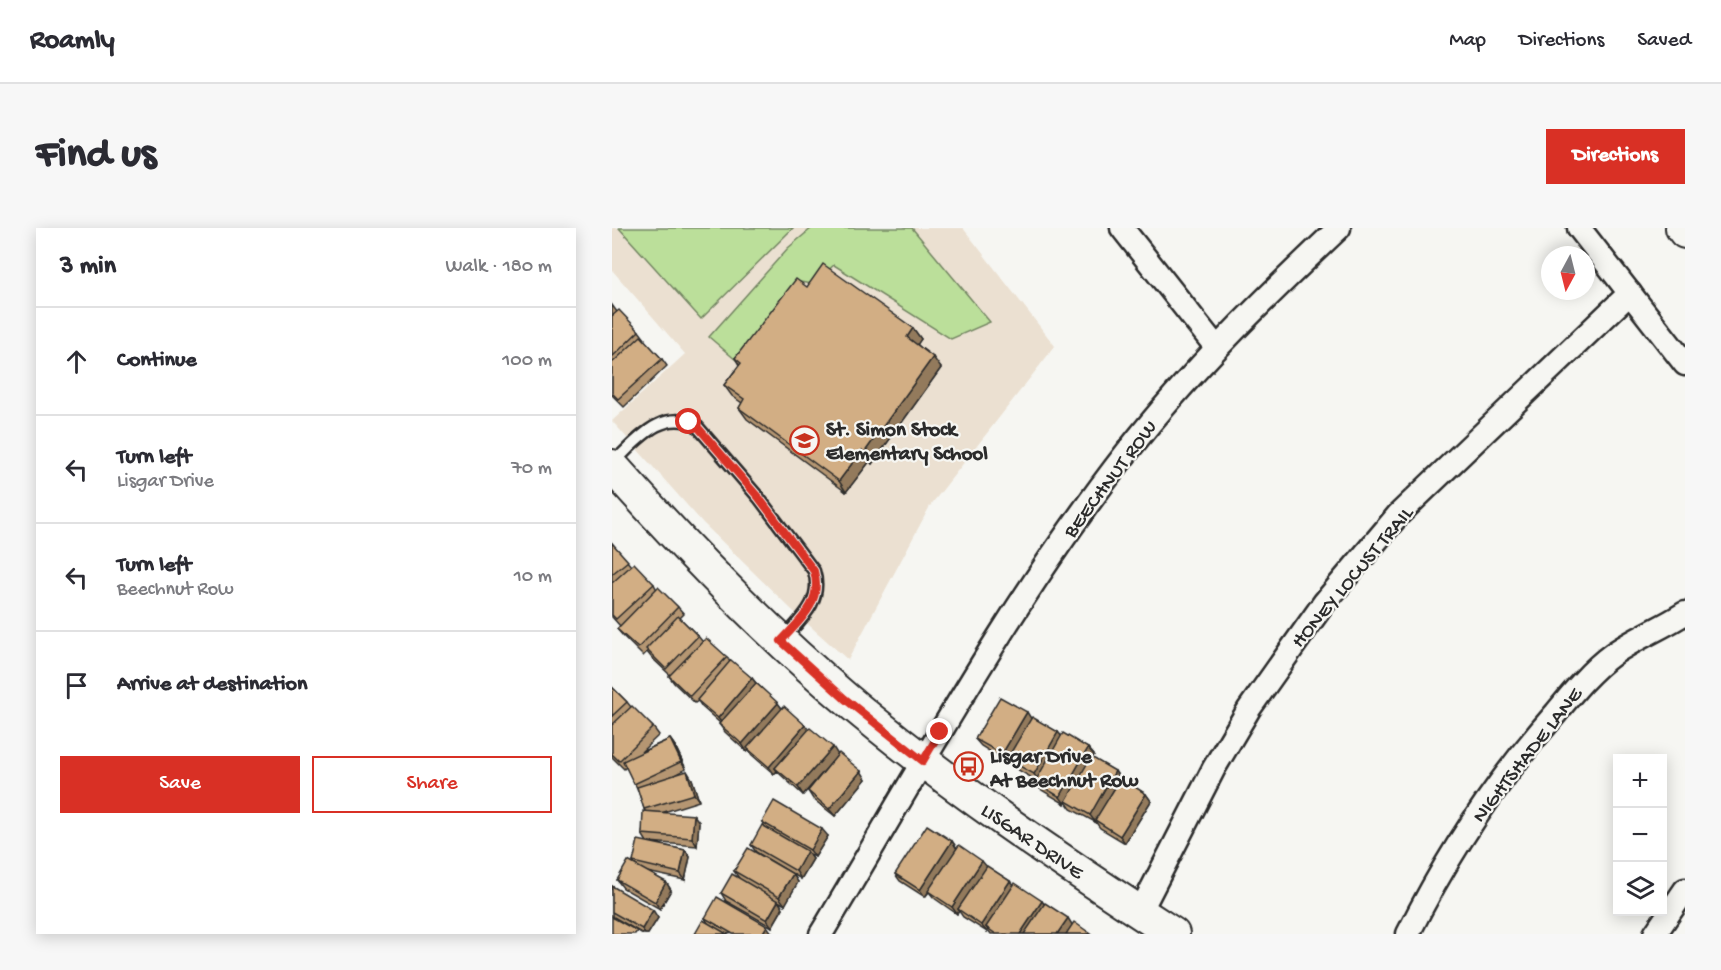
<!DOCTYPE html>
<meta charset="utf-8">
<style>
:root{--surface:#fff;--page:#f7f7f7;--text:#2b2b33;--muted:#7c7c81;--line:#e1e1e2;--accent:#d93025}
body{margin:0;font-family:"Gochi Hand",sans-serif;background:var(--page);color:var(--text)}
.controls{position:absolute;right:18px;bottom:18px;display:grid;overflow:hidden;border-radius:0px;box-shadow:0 3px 15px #0003}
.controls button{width:54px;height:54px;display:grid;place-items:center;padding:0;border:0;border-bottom:2px solid var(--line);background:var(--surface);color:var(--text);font:30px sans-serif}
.compass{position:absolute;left:929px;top:18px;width:54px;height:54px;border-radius:50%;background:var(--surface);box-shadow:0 3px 15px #0003;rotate:187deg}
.stop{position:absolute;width:18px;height:18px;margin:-14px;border:4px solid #d93025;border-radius:50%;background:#fff}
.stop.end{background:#d93025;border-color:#fff;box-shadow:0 2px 6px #0008}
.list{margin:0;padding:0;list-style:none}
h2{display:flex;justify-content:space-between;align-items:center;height:78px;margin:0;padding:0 24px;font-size:26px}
h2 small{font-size:20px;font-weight:400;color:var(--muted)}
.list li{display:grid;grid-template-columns:39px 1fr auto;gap:18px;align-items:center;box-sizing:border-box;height:108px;padding:0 24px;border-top:2px solid var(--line)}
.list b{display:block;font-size:22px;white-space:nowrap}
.list p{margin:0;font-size:20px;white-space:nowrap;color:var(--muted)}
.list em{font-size:20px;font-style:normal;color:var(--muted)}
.actions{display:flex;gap:12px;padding:18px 24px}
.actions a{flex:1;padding:14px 0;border:2px solid var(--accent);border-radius:0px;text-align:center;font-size:21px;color:var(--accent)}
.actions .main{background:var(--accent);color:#fff}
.icon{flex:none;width:33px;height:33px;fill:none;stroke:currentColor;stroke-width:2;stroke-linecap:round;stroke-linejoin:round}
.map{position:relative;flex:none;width:1073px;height:706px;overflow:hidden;border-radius:0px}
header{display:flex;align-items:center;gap:36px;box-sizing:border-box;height:84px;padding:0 30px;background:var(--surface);border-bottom:2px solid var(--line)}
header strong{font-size:28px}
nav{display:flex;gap:33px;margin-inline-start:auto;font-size:21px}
.intro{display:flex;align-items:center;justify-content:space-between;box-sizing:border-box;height:144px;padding:0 36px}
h1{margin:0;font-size:42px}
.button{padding:15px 27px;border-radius:0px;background:var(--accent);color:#fff;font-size:21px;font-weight:700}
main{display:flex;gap:36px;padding:0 36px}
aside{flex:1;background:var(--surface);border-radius:0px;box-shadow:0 3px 15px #0003}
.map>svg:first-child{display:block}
.built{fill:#ebe0d1}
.green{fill:#bbdf9a;stroke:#738562;stroke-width:1.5}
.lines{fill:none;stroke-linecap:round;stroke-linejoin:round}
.lane-casing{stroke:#2b2b2b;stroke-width:15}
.street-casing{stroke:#2b2b2b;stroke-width:27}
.secondary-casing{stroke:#2b2b2b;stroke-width:36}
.lane{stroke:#f6f6f2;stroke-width:10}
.street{stroke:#f6f6f2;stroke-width:22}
.secondary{stroke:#f6f6f2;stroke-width:32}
.wall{fill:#b59672;stroke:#2b2b2b;stroke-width:1.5}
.shaded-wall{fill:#937a5c;stroke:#2b2b2b;stroke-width:1.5}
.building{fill:#d2ae84;stroke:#2b2b2b;stroke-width:1.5}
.route{stroke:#d93025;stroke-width:8}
.labels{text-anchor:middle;stroke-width:4.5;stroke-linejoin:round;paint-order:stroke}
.poi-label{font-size:21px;font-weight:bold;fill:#2b2b2b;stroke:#f6f6f2;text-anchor:start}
.street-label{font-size:21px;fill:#2b2b2b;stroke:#f6f6f2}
</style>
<header>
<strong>Roamly</strong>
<nav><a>Map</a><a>Directions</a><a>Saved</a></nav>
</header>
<div class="intro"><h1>Find us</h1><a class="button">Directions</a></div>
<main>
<aside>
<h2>3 min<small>Walk · 180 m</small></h2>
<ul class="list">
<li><svg class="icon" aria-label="ahead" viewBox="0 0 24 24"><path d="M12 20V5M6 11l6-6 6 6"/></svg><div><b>Continue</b></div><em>100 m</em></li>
<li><svg class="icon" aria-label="left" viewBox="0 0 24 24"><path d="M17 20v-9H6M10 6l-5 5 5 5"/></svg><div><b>Turn left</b><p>Lisgar Drive</p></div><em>70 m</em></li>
<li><svg class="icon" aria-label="left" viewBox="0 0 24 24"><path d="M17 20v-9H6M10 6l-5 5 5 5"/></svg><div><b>Turn left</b><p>Beechnut Row</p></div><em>10 m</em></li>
<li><svg class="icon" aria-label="arrive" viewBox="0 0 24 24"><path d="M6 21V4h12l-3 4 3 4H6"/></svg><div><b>Arrive at destination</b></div></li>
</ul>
<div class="actions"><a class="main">Save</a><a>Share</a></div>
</aside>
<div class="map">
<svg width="1073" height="706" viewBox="0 0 1073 706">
<rect width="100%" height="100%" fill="#f6f6f2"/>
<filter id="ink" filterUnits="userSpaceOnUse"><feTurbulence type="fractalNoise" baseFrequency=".0167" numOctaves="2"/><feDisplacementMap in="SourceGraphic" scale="12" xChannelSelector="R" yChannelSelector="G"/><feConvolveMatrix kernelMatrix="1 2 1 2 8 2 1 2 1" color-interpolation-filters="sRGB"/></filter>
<g filter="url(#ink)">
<polygon class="built" points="0,0 351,0 443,118 318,278 236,432 179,381 91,295 0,193 73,126 0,42"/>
<g class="green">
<polygon points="7,0 181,0 89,91"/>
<polygon points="200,0 300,0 378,94 339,111 222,37 201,56 188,54 125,133 97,109 176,20"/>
</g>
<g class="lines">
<defs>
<path id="lane" d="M1,235c24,-22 48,-55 83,-38l63,73 55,73c9,30 -12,47 -31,68"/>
<g id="street">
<polyline points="510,0 604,119"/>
<polyline points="967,0 1073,136"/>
<polyline points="528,684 602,540 637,481 712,375 786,287 1018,65"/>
<path d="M209,706c98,-163 189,-332 306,-482 64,-82 137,-153 212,-224"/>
<path d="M796,706c40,-80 89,-154 148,-221 17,-21 35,-43 57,-59 23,-16 49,-26 72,-41"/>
<polyline points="1043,706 1073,662"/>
</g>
<g id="secondary">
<polyline points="1070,0 1073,4"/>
<path d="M0,238c73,82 150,162 234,233 103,87 215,162 327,235"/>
</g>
</defs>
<use href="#lane" class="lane-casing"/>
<use href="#street" class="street-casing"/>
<use href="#secondary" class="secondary-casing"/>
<use href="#lane" class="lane"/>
<use href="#street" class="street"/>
<use href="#secondary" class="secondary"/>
</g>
<g class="wall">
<polygon points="195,59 301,100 309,111 305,116 329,140 260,236 258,233 234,264 135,191 127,180 130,175 120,168 112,157 127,137 123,130"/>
<polygon points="0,77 5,84 27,103 33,111 32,112 50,131 55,138 12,179 0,167"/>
<polygon points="0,315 19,338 42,356 44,360 66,379 72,386 68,390 86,408 90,413 115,429 118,434 140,450 144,455 170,480 197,502 254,551 223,588 201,571 196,563 222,532 191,567 169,547 165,543 162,546 140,527 136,522 135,524 113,504 107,496 108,495 90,479 86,473 83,475 62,455 57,448 58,447 39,429 35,424 31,428 11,408 5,401 8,398 0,389"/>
<polygon points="0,459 15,474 19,479 41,499 47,507 29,524 58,511 63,518 74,541 60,548 80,551 87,573 52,584 87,594 85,618 37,614 73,622 78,629 73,652 35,644 54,654 59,662 48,681 11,660 5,652 23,637 21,634 35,614 30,606 33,583 25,560 14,539 12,541 0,529"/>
<polygon points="419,490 446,504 449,508 476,520 482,527 480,530 503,543 508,551 534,566 539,573 513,615 488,600 483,593 483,594 459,581 454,574 453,576 428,561 423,554 424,552 401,539 396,532 395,534 369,518 363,511"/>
<polygon points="150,594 216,608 203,629 198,626 201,631 189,651 144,624 139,617 153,599"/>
<polygon points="340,613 345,620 398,653 402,658 430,673 432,676 460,697 479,706 379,706 376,702 375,704 351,689 347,683 345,686 322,670 317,664 313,669 288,653 283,646"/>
<polygon points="122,643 181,646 186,654 173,677 166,673 171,680 160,699 114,673 109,665 127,650"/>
<polygon points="0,658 46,690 36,706 31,706 0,688"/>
<polygon points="93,690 160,705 83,706 96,695"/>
</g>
<g class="shaded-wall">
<polygon points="301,100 309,111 303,120 295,109"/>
<polygon points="321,129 329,140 260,236 252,225"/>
<polygon points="250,222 258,233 234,264 227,253"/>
<polygon points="140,450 146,458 111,497 106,490"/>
<polygon points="166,475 171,482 135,524 130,516"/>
<polygon points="415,484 420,492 395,534 390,526"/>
<polygon points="193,497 199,505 163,540 165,543 162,546 157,539"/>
<polygon points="446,504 452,511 427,554 422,546"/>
<polygon points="58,511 63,518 74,541 69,534"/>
<polygon points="221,519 226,527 191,567 186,559"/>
<polygon points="476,520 482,527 453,576 448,569"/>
<polygon points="75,543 80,551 87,573 82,566"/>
<polygon points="249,543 254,551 223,588 217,581"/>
<polygon points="503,543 508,551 483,594 478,587"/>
<polygon points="534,566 539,573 513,615 508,608"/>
<polygon points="82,587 87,594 85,618 80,610"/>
<polygon points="210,601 216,608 203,629 198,622"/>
<polygon points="340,613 345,621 313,669 308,662"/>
<polygon points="73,622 78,629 73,652 68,645"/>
<polygon points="195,623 201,631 189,651 184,643"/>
<polygon points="370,633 376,640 346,681 347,683 345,686 340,679"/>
<polygon points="181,646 186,654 173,677 167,669"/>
<polygon points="398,653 404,661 374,699 376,702 375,704 369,697"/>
<polygon points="54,654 59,662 48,681 43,674"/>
<polygon points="166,673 171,680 160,699 155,692"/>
<polygon points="430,673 435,680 418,706 408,706"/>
<polygon points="41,682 46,690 36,706 33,706 30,701"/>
<polygon points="456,690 461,698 456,706 445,706"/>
<polygon points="155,698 160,705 159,706 150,706"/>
</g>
<g class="building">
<polygon points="211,36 301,100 295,109 321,129 252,225 250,222 227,253 127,180 132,171 112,157 129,135 123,130 184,51 195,59"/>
<polygon points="7,82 27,103 0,129 0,88"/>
<polygon points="29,108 50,131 6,171 0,165 0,135"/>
<polygon points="0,315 16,333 0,346"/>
<polygon points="22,335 42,356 4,391 0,387 0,355"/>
<polygon points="46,359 66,379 26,420 5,401"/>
<polygon points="66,388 86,408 54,441 34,421"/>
<polygon points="94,410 115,429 78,468 57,448"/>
<polygon points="119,432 140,450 106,490 85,472"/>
<polygon points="144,455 166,475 130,516 107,496"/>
<polygon points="0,459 15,474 0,488"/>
<polygon points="388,469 415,484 390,526 363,511"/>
<polygon points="20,478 41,499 7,533 0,526 0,497"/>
<polygon points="172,478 193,497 157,539 135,520"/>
<polygon points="420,489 446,504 422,546 395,531"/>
<polygon points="198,500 221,519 186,559 163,540"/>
<polygon points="451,505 476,520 448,569 423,554"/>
<polygon points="58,511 69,534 22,556 11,533"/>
<polygon points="227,525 249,543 217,581 196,563"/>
<polygon points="479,529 503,543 478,587 454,573"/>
<polygon points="75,543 82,566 32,581 25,559"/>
<polygon points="509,550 534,566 508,608 483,592"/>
<polygon points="162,573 210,601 198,622 150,594"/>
<polygon points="31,583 82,587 80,610 30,606"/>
<polygon points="150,597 195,623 184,643 139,617"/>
<polygon points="315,597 340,613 308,662 283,646"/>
<polygon points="26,612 73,622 68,645 21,634"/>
<polygon points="347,617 370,633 340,679 316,663"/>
<polygon points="136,620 181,646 167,669 122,643"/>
<polygon points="16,633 54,654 43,674 5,652"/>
<polygon points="375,638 398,653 369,697 346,681"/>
<polygon points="120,646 166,673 155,692 109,665"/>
<polygon points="403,655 430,673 408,706 384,706 374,699"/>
<polygon points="0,658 41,682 30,701 0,684"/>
<polygon points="105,669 155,698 150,706 121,706 93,690"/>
<polygon points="433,675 456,690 445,706 412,706"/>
<polygon points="0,689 25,703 23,706 0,706"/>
<polygon points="91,692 115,706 83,706"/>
<polygon points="462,694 479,706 454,706"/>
</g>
</g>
<g class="lines" filter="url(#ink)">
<path class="route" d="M77,194l7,3 63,73 55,73c9,31 -14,49 -33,70l64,58 78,62 17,-29"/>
</g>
<defs>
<symbol id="school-ring" viewBox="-11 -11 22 22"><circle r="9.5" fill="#f6f6f2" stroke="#c8321e" stroke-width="1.5"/><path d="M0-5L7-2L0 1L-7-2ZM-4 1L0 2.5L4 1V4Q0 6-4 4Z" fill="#c8321e"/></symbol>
<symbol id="bus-ring" viewBox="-11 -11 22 22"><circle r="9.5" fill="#f6f6f2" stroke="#c8321e" stroke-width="1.5"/><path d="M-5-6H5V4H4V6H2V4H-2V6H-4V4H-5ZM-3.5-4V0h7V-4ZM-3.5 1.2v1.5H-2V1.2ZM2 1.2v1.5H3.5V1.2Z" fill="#c8321e"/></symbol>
</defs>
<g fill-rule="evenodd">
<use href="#school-ring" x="176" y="196" width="33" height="33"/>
<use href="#bus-ring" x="340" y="522" width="33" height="33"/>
</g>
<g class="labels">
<g class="poi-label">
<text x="214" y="207">St. Simon Stock<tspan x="214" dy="24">Elementary School</tspan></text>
<text x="378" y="534">Lisgar Drive<tspan x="378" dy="24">At Beechnut Row</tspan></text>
</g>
<g class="street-label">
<text transform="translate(497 250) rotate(-53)" y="7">BEECHNUT ROW</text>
<text transform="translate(739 348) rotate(-50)" y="7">HONEY LOCUST TRAIL</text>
<text transform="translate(914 526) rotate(-52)" y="7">NIGHTSHADE LANE</text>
<text transform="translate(421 612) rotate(34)" y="7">LISGAR DRIVE</text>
</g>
</g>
</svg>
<div class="controls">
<button>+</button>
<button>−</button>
<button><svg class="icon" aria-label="layers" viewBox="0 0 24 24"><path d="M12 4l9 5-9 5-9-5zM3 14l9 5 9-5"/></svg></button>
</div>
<svg class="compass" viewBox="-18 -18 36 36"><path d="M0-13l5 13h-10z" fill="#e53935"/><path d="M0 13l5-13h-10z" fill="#7c7c81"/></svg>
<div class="stop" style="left:77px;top:194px"></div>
<div class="stop end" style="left:328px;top:504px"></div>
</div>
</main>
